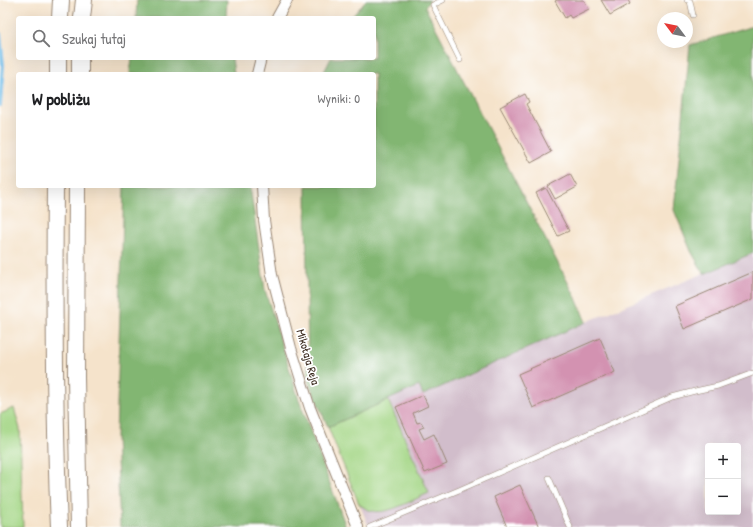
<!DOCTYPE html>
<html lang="pl">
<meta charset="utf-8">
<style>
:root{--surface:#fff;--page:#f6f6f6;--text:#202124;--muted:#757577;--line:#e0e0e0}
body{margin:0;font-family:"Patrick Hand",sans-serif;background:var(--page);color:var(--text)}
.controls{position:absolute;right:12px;bottom:12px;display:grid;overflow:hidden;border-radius:4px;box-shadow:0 4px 16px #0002}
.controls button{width:36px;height:36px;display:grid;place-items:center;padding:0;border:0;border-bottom:1px solid var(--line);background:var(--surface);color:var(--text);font:20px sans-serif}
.compass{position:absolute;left:657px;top:12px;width:36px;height:36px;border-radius:50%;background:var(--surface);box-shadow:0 4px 16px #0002;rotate:302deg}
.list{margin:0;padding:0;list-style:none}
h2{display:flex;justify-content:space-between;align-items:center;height:52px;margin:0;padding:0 16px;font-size:17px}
h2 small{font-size:13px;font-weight:400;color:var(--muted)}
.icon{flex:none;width:22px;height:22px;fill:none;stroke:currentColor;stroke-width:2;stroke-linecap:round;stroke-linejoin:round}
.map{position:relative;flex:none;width:753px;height:527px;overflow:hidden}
.search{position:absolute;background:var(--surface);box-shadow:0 4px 16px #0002;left:16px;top:16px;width:360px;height:44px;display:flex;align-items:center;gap:10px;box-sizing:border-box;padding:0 14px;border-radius:4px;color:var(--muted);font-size:15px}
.panel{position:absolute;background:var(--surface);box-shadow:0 4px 16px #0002;left:16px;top:72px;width:360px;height:116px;border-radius:4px}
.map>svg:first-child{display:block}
.industrial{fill:#d1bdcb;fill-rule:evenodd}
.green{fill:#a3d584;stroke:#6f8051}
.forest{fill:#82b672;stroke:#5e7048}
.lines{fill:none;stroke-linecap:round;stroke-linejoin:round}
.stream{stroke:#6ebce8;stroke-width:4}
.building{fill:#d392b1}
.service-casing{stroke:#988674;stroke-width:6}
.minor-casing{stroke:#988674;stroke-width:12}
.primary-casing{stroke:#988674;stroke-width:18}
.service{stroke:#fff;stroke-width:5}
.minor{stroke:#fff;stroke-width:10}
.primary{stroke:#fff;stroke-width:16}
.labels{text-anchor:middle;stroke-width:3.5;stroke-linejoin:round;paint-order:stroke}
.street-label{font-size:12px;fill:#3b2a1e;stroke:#fff}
</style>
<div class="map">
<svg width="753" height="527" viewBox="0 0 753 527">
<rect width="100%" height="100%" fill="#fff"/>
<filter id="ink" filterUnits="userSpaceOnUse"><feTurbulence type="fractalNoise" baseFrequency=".025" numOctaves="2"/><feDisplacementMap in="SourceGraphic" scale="8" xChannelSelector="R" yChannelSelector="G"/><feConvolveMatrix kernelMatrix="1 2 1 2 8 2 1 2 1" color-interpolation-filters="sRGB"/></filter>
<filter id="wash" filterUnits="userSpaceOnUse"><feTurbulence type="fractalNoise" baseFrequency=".012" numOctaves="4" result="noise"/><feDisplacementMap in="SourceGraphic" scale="16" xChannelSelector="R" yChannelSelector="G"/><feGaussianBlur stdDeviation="0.9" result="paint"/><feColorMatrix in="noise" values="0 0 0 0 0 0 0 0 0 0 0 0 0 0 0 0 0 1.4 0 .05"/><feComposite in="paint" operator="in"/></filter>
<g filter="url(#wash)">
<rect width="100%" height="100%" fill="#f5e3cb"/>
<path class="industrial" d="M753,253v274h-384l-41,-100 91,-41 4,8 163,-72zM708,446h30v66h-30z"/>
<g class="green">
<path d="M388,400l41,93c-15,6 -41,22 -56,18 -6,-1 -10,-4 -14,-7l-31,-77z"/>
<polygon points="14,408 20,429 23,527 0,527 0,414"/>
</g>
<g class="forest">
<polygon points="137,0 227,0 226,18 136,18"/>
<polygon points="366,0 430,0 425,7 576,298 586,322 423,395 419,386 328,427 308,381 306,186 374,186 374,74 323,74 331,58 374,58 374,18 351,18"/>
<polygon points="753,26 753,253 704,274 691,251 674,210 690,45"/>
<polygon points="132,58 232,58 234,74 130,74"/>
<polygon points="124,186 250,186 265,290 299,400 346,527 120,527 116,437"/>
</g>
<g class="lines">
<polyline class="stream" points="0,34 3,65 0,105"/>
</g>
<g id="blocks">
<g class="building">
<polygon points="557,0 584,0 589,9 571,18 569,15 565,18 555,1"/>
<polygon points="601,0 628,0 630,4 610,15"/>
<polygon points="525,94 529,102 526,104 551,152 531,163 500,107"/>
<polygon points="570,174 577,187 555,199 548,186"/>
<polygon points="546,188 569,231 558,236 536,193"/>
<polygon points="753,272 753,299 684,329 675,306"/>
<polygon points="600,338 615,372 533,408 518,374"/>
<polygon points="423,395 428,406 413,413 417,423 421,422 424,427 419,429 424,439 434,434 447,464 425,473 396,407"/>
<polygon points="520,485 539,527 507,527 494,497"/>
</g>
</g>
</g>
<g filter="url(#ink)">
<use href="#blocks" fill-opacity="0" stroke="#988674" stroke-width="1"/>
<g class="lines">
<defs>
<g id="service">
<polyline points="443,0 433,5 460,60"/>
<polyline points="687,0 690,1 693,15"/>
<polyline points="549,478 570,527"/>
<polyline points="370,527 459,490 672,397 695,391 718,386 753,373"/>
</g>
<g id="minor">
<polyline points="277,18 287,0"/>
<polyline points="257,74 261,58"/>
<polyline points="262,186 264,220 272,275 291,348 310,408 358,527"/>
</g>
<g id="primary">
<polyline points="60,18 61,0"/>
<polyline points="82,18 84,0"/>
<polyline points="58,74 58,58"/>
<polyline points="80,74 80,58"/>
<path d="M55,186c-1,114 -1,227 4,341"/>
<polyline points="77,186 76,377 79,527"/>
</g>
</defs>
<use href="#service" class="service-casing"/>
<use href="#minor" class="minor-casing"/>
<use href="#primary" class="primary-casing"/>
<use href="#service" class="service"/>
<use href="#minor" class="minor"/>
<use href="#primary" class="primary"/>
</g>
</g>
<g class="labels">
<g class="street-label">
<text transform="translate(308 357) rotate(74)" y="4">Mikołaja Reja</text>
</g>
</g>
</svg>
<div class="controls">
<button>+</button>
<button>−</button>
</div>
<svg class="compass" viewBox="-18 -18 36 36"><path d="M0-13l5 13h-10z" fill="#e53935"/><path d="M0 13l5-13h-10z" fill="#757577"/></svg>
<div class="search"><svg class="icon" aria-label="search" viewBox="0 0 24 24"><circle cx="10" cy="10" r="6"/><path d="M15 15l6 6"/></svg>Szukaj tutaj</div>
<section class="panel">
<h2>W pobliżu<small>Wyniki: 0</small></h2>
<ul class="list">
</ul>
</section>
</div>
